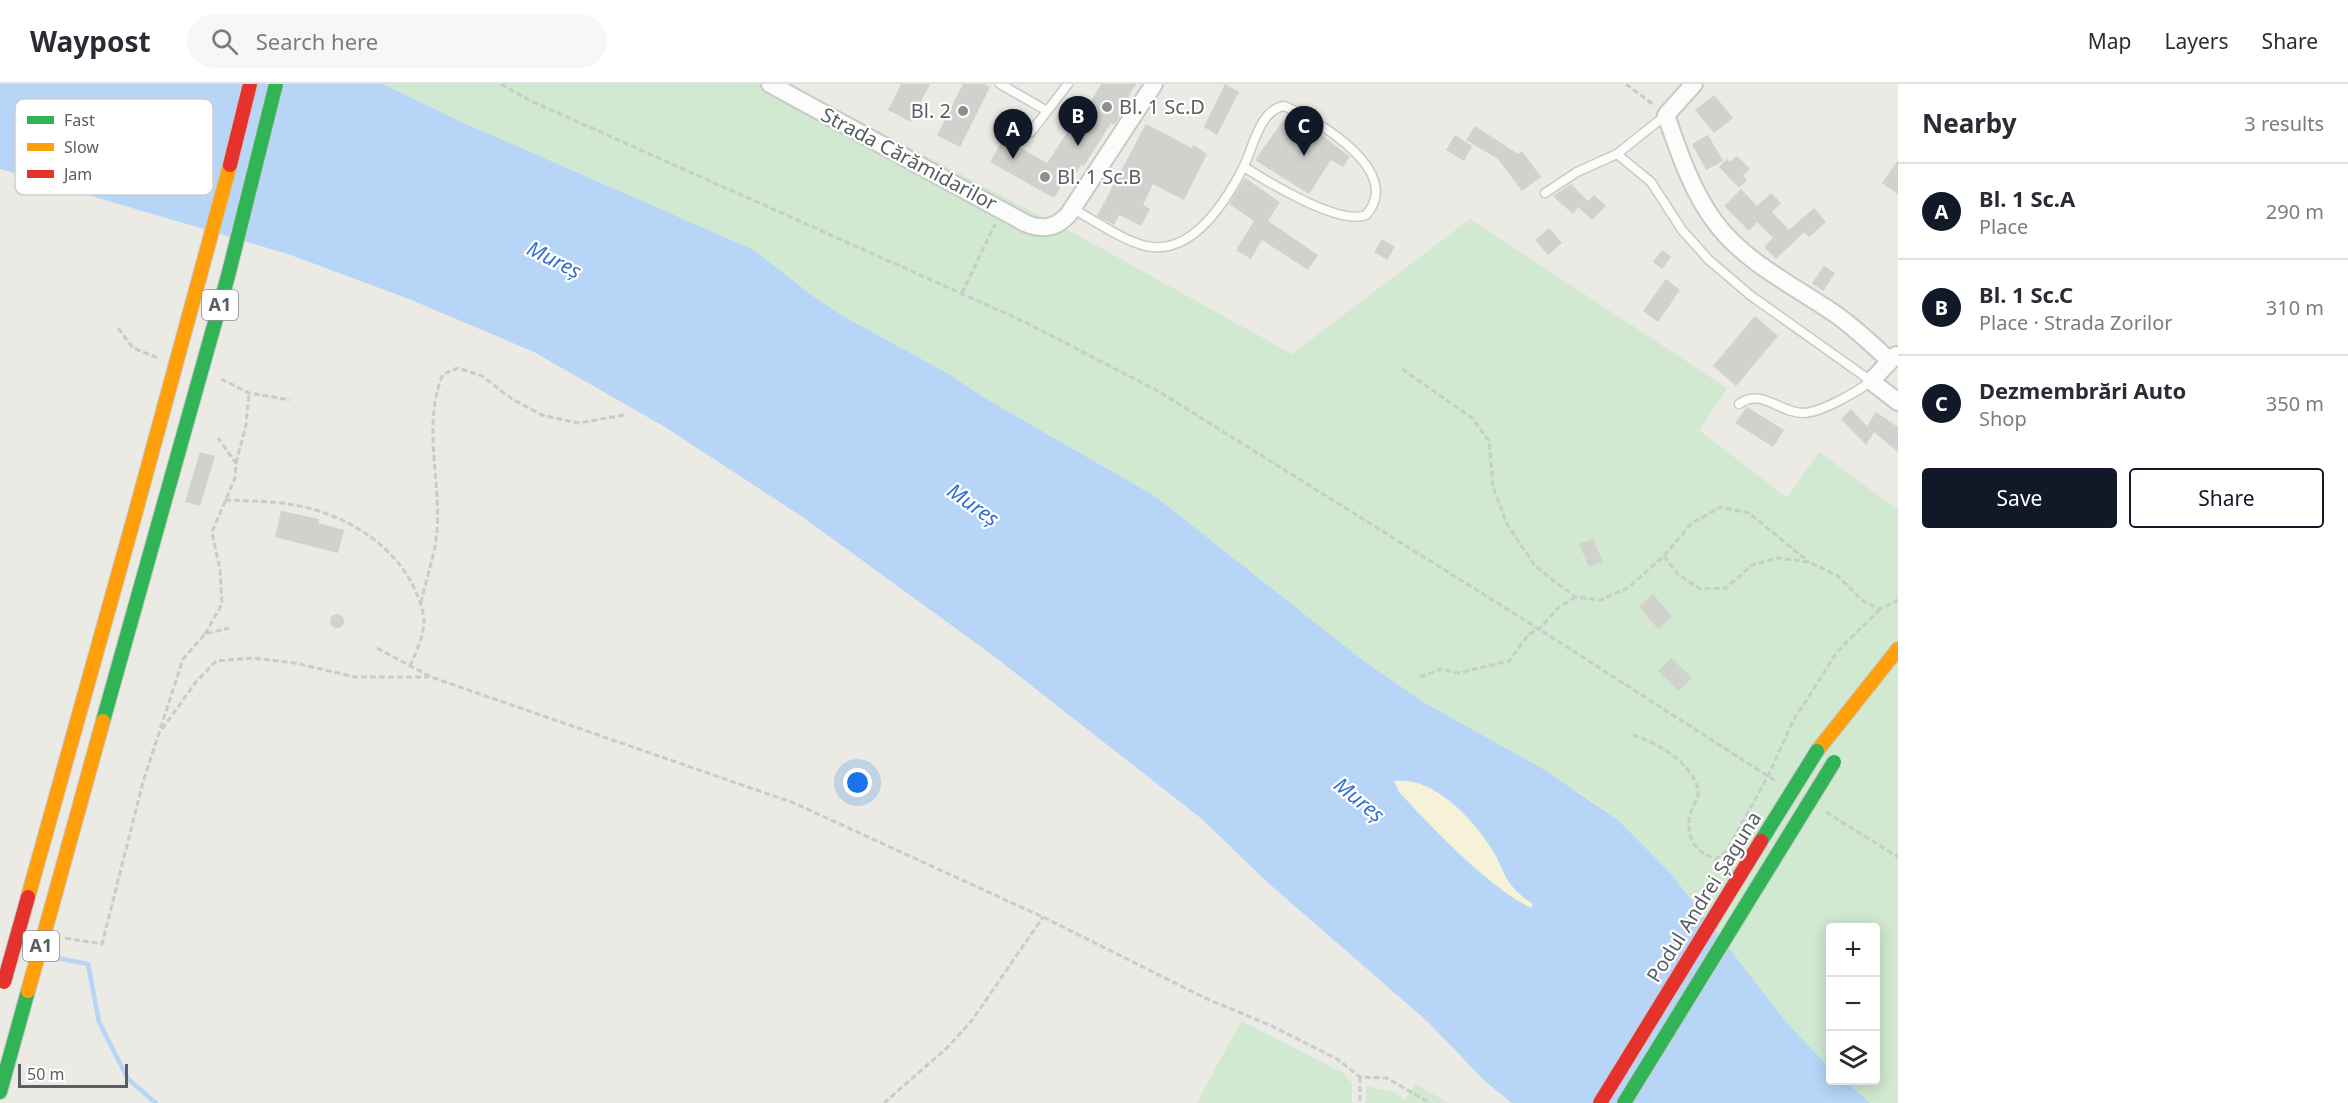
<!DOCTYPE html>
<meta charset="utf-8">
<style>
:root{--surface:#fff;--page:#f7f7f7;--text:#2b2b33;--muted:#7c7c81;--line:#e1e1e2;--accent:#111827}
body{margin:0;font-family:"Noto Sans",sans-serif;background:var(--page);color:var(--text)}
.controls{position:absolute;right:18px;bottom:18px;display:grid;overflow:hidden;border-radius:6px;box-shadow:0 3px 15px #0003}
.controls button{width:54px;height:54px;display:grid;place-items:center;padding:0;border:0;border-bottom:2px solid var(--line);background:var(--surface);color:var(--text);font:30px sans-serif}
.scale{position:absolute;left:18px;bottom:15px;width:110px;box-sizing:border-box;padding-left:6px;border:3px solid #595d64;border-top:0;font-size:16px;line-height:21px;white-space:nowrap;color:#595d64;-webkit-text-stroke:4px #fff;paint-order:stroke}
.you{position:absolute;left:858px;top:699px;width:21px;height:21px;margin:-15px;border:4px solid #fff;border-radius:50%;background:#1a73e8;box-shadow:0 0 0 9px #1a73e833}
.badge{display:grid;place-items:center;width:39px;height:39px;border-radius:50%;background:var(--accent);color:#fff;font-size:20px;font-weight:700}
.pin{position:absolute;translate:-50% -50px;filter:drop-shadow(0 2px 3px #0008)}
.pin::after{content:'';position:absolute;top:32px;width:21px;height:18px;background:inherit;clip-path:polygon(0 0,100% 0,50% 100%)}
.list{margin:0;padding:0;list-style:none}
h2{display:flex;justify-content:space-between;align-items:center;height:78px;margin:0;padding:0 24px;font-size:26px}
h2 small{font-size:20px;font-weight:400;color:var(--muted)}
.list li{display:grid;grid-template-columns:39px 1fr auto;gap:18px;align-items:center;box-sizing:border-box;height:96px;padding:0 24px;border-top:2px solid var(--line)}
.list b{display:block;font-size:22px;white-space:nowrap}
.list p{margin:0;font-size:20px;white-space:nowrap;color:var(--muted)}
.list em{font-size:20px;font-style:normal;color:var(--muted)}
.actions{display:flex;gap:12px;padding:18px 24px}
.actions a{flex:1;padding:14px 0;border:2px solid var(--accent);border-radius:6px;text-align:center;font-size:21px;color:var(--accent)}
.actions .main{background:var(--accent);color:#fff}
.icon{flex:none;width:33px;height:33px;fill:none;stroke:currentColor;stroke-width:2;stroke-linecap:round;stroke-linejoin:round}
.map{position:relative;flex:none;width:1898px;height:1019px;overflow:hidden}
header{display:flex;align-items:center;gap:36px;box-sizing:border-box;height:84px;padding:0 30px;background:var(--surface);border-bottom:2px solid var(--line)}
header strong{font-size:28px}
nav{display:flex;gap:33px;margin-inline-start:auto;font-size:21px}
.search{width:420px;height:54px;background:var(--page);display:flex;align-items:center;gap:15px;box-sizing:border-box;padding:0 21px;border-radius:33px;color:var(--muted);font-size:22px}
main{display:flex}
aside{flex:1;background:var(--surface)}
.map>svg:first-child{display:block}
.green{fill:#d0e9d0}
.sand{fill:#f5f2d7}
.water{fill:#b6d5f7;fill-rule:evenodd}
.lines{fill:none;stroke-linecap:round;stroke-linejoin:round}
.stream{stroke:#b6d5f7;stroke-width:4.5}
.building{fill:#d1d1cd}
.lane-casing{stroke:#c8c9c8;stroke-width:11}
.street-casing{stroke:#c8c9c8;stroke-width:20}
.fast-casing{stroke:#c7c7c7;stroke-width:16}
.slow-casing{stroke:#c7c7c7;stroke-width:16}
.path{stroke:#c6cdca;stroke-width:3;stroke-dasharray:6 3;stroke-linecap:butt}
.lane{stroke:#fcfcfb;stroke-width:8}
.street{stroke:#fcfcfb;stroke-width:16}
.fast{stroke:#30b455;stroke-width:14}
.slow{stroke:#ff9f0a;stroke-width:14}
.fast-bridge-casing{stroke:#c7c7c7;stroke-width:16;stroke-linecap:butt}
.slow-bridge-casing{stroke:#c7c7c7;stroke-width:16;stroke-linecap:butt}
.jam-bridge-casing{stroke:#c7c7c7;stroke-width:16;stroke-linecap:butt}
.fast-bridge{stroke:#30b455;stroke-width:14}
.slow-bridge{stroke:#ff9f0a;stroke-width:14}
.jam-bridge{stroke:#e5322d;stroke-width:14}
.poi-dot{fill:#8c8e91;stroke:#fff;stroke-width:2}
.labels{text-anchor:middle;stroke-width:4.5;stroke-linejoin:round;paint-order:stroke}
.shield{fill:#fff;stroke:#8b8e92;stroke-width:1.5}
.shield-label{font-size:18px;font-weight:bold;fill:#595d64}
.poi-label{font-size:20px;fill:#595d64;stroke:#fff;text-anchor:start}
.street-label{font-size:20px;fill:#595d64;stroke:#fff}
.water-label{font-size:21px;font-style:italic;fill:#3671cf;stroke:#fff}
.key{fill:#fff;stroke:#cdced0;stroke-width:1.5}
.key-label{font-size:16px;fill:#595d64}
</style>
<header>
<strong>Waypost</strong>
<div class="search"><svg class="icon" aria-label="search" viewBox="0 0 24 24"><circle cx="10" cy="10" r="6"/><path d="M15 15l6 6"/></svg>Search here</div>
<nav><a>Map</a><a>Layers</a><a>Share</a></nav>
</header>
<main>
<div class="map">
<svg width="1898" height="1019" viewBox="0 0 1898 1019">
<rect width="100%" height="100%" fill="#ebeae4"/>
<g class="green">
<polygon points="383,0 789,0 1090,158 1292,270 1470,135 1727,304 1699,346 1787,414 1819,368 1898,426 1898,1019 1870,1019 1845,997 1876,996 1876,844 1830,844 1830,984 1787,939 1672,791 1618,736 1585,712 1423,618 1361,575 1156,413 983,313 949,290 841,231 814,213 754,166 457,36"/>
<polygon points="1241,937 1342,988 1352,999 1352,1019 1197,1019"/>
<polygon points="1416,1000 1448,1019 1365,1019 1367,1002 1396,1009 1404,1017"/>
</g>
<path class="sand" d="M1394,697c6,0 13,-1 19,0 22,3 62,42 75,61 20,29 10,39 46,62l-3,4c-50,-29 -93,-75 -132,-116z"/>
<path class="water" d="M0,0h383l74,36 297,130 60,47 27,18 108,59 34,23 173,100 205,162 62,43 123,69 72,49 54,55 115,148 43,45v12l15,1 25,22h-358l-26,-21 -59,-61 -161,-140 -64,-62 -211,-165 -187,-136 -139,-91 -131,-75 -125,-53 -121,-45 -288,-85zM1394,697c36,-5 74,32 93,61 21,29 11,38 46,62l-2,4c-42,-20 -100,-81 -132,-116z"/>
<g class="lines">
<polyline class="stream" points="47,872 88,880 99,938 128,995 156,1019"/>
</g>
<g class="building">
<polygon points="901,0 930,0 911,38 888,26"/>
<polygon points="963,0 984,0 990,3 960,63 937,51"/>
<polygon points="1101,0 1136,0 1128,13 1131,15 1114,41 1111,39 1084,82 1082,80 1073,93 1068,90 1054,114 990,78 1004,54 1047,79 1073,40 1077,42"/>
<polygon points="1225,0 1239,8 1217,51 1204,43"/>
<polygon points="1714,11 1733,34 1714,49 1695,26"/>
<polygon points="1287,31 1313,44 1350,73 1343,83 1331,76 1309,110 1255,76"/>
<polygon points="1146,40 1192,64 1194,61 1207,70 1184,116 1153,100 1143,121 1150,125 1141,142 1119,131 1114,141 1097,132"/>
<polygon points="1475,42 1518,70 1522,67 1541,93 1522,107 1498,75 1466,56"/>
<polygon points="1455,51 1472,62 1464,77 1446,66"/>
<polygon points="1708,51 1723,77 1706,86 1692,60"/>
<polygon points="1737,72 1750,85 1743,92 1747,96 1739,104 1719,83 1727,75 1730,78"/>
<polygon points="1898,76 1898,110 1882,99"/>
<polygon points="1245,94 1280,118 1268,137 1318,171 1308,186 1262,156 1251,175 1236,166 1254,137 1229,120"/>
<polygon points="1571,100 1588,117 1594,111 1606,122 1592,136 1578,123 1573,130 1553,112"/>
<polygon points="1741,105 1757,122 1771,109 1781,119 1772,128 1789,146 1814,124 1826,138 1809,153 1804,148 1776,175 1764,163 1773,154 1757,138 1749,147 1724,122"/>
<polygon points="1549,144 1562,159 1548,171 1535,156"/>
<polygon points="1382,155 1395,163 1387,176 1374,168"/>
<polygon points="1662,166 1671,173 1662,185 1653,178"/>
<polygon points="1824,182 1835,189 1823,207 1812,199"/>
<polygon points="1666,195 1680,206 1658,238 1643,227"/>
<polygon points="1755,232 1778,252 1736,302 1713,282"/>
<polygon points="1747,323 1784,346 1773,363 1735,339"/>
<polygon points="1851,325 1867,342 1876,328 1898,343 1898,368 1874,348 1866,361 1841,335"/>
<polygon points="200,368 215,372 200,422 185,418"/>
<polygon points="281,427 319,435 318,439 344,446 338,469 275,453"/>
<polygon points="1593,455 1603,478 1589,483 1579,460"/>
<polygon points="1653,510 1672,533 1658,545 1639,522"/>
<circle cx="337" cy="537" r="7"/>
<polygon points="1671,574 1692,594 1679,607 1658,587"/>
</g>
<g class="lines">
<defs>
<g id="lane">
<polyline points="1000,0 1047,27"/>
<polyline points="1031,48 1068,0"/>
<path d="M1617,70l34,28 31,48 27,30 41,35 121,86c-14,11 -49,31 -67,32 -23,1 -43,-26 -65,-9"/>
<polyline points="1545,109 1577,88 1617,70 1666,31"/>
<path d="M1073,125c23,12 48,31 73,37 46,10 79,-43 97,-78 10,-19 16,-58 41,-62 34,14 121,66 82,109 -27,11 -98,-33 -122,-48"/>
</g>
<g id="street">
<path d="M770,0l255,139c16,7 30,6 43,-8l86,-131"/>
<path d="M1694,0l-28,31c12,35 26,77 49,107 31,42 82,65 123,94 18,13 35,29 52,45"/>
<polyline points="1896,271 1871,297 1898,318"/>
</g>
<g id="fast">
<polyline points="103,637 158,441"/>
<polyline points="0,1008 28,907"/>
</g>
<g id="slow">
<polyline points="1817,667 1898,565"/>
<polyline points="28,813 134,434"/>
<polyline points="53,818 103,637"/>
</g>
</defs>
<use href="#lane" class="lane-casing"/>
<use href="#street" class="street-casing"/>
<use href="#fast" class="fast-casing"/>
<use href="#slow" class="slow-casing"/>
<g class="path">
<polyline points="501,0 529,16 1023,237 1158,307 1539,545 1777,698"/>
<polyline points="1626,0 1655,22"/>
<polyline points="962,209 995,140"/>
<polyline points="118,244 133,264 158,274"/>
<polyline points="1402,285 1472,334 1489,357 1493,403 1507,440 1535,482 1575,513 1601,516 1629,503 1664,472 1692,439 1721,423 1749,429 1809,478"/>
<polyline points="221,295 249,309 290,316"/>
<polyline points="236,379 246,341 249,310"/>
<path d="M225,416c23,1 47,1 69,5 51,9 101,39 122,87 4,9 8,20 8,31 -1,15 -8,29 -14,43"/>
<polyline points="1664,472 1678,490 1700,505 1726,504 1752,481 1777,474 1809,478 1838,492 1863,517 1880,525 1898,516"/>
<path d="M421,519c5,-24 14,-48 16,-72 4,-52 -15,-107 6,-157l15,-6 24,8 30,23 30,16 36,8 46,-8"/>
<polyline points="205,550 222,520 220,486 212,448 235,394 236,379 218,354"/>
<polyline points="377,564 431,593 794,719 1043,833 1205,914 1272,942 1337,975 1360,993 1387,994 1430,1019"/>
<polyline points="1420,593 1441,585 1458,589 1509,577 1529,550 1539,545 1557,525 1575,513"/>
<polyline points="162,645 196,598 216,577 253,574 295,579 355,593 429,593"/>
<path d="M1633,651c24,8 55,25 64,51 4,10 -3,17 -6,26 -7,22 3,41 25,47l11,-9 41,-74 25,-55 44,-69 43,-43"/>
<polyline points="1826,728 1898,773"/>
<polyline points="65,854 102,860 143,698 183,575 205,550 229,544"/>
<polyline points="1360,993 1360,1019"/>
<polyline points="884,1019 948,963 973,935 1043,833"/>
</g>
<use href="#lane" class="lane"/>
<use href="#street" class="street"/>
<use href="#fast" class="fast"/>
<use href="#slow" class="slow"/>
<defs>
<g id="fast-bridge">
<polyline points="158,441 228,192 276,0"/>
<polyline points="1761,757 1817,667"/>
<polyline points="1624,1019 1834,678"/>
</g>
<g id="slow-bridge">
<polyline points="134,434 230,81"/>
<polyline points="28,907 53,818"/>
</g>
<g id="jam-bridge">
<polyline points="230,81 250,0"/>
<polyline points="4,898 28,813"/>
<polyline points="1600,1019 1761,757"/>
</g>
</defs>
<use href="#fast-bridge" class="fast-bridge-casing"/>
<use href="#slow-bridge" class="slow-bridge-casing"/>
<use href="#jam-bridge" class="jam-bridge-casing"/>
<use href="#fast-bridge" class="fast-bridge"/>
<use href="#slow-bridge" class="slow-bridge"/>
<use href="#jam-bridge" class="jam-bridge"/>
</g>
<g class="poi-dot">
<circle cx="1107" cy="23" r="6"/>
<circle cx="963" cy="27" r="6"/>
<circle cx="1045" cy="93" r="6"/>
</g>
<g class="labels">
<g class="shield">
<rect x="202" y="206" width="36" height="30" rx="4.5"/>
<rect x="23" y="847" width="36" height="30" rx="4.5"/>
</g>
<g class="shield-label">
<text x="220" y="227">A1</text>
<text x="41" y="868">A1</text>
</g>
<g class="poi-label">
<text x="1119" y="30">Bl. 1 Sc.D</text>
<text x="951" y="34" text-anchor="end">Bl. 2</text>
<text x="1057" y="100">Bl. 1 Sc.B</text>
</g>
<g class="street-label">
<text transform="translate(909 75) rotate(28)" y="7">Strada Cărămidarilor</text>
<text transform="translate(1704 813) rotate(-58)" y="7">Podul Andrei Șaguna</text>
</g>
<g class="water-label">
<text transform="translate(554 176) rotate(27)" y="7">Mureș</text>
<text transform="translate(973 421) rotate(35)" y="7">Mureș</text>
<text transform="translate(1359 716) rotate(39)" y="7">Mureș</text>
</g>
</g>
<rect x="15" y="15" width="198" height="96" rx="9" class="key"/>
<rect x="27" y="32" width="27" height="8" fill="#30b455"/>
<rect x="27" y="59" width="27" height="8" fill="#ff9f0a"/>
<rect x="27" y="86" width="27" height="8" fill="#e5322d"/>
<g class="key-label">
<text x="64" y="42">Fast</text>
<text x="64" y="69">Slow</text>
<text x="64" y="96">Jam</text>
</g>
</svg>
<div class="controls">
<button>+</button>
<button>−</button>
<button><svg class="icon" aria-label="layers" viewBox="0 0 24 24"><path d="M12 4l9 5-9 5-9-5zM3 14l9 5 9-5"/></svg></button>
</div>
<div class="scale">50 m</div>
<div class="you"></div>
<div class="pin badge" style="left:1013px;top:75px">A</div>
<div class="pin badge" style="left:1078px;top:62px">B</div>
<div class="pin badge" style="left:1304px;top:72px">C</div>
</div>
<aside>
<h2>Nearby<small>3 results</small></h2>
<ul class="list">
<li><span class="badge">A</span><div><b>Bl. 1 Sc.A</b><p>Place</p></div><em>290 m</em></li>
<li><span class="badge">B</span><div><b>Bl. 1 Sc.C</b><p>Place · Strada Zorilor</p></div><em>310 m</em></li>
<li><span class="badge">C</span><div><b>Dezmembrări Auto</b><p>Shop</p></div><em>350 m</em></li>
</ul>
<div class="actions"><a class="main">Save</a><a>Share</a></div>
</aside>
</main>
